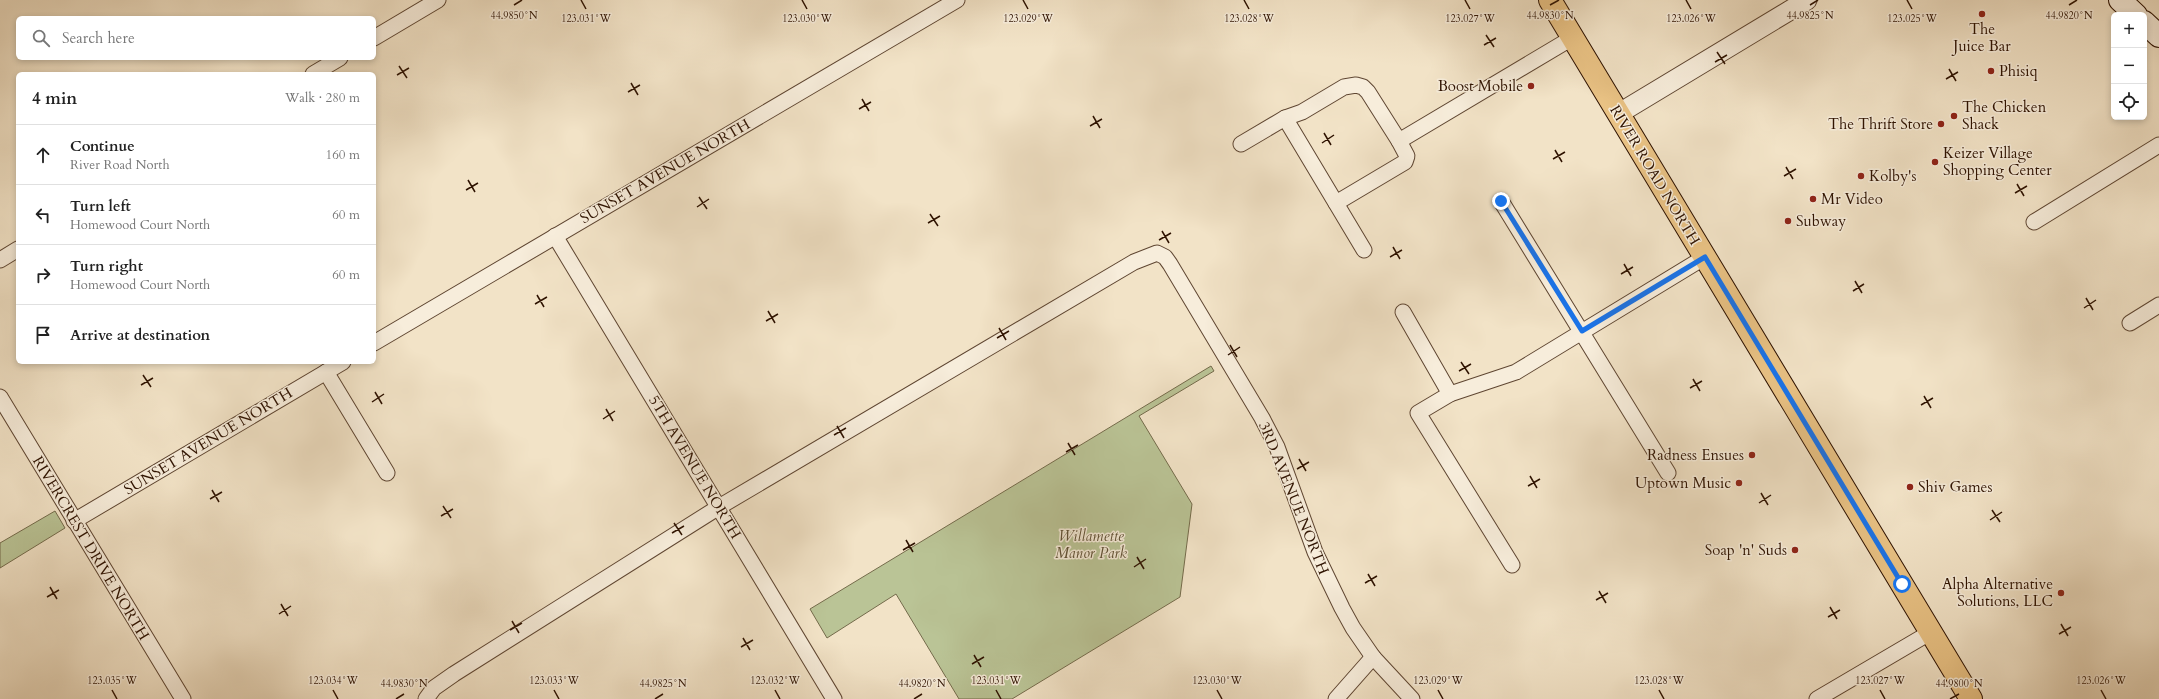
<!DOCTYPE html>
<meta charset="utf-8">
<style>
:root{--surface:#fff;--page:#f6f6f6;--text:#222;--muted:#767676;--line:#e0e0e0}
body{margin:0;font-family:Cardo,serif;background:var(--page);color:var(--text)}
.controls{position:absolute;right:12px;top:12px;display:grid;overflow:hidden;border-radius:6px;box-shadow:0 2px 6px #0003}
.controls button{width:36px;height:36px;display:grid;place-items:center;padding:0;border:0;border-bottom:1px solid var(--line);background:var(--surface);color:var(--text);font:20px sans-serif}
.stop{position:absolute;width:12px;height:12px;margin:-9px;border:3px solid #1a73e8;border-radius:50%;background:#fff}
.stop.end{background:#1a73e8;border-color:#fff;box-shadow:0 1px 4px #0008}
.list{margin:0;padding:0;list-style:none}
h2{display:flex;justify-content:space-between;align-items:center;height:52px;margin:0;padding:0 16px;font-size:17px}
h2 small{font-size:13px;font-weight:400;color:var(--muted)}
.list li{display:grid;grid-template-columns:26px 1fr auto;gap:12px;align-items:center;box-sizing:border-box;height:60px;padding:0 16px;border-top:1px solid var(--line)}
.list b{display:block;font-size:15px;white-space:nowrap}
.list p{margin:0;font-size:13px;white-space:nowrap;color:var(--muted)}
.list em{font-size:13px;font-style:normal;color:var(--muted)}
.icon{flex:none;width:22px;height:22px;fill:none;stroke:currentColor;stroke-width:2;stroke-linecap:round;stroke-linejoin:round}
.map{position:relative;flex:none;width:2159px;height:699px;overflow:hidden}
.search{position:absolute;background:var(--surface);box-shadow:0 2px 6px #0003;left:16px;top:16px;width:360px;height:44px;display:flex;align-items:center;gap:10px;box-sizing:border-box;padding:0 14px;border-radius:6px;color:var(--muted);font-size:15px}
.panel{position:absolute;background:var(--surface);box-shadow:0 2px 6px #0003;left:16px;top:72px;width:360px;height:292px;border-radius:6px}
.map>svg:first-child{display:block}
.green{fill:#bac496;stroke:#746b4b}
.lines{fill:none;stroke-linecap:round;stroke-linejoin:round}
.minor-casing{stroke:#5f4632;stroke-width:17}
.tertiary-casing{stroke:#5f4632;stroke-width:21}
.secondary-casing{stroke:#2e1200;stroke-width:24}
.primary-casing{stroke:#2e1200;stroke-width:24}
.minor{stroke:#f7eddb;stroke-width:15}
.tertiary{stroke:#f7eddb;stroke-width:19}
.secondary{stroke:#f7eddb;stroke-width:22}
.primary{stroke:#e9c284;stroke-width:22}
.route{stroke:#1a73e8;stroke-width:5}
.ticks{fill:none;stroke:#2e1200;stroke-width:1.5}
.poi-dot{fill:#8f2418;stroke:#f7eddb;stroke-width:1.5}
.labels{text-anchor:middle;stroke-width:3;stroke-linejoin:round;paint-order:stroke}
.poi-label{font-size:15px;fill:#2e1200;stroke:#f7eddb;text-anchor:start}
.street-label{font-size:15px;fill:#2e1200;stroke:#f7eddb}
.park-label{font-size:15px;font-style:italic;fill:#5f5034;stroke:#f7eddb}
.ticks-label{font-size:10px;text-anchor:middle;fill:#2e1200;stroke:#f7eddb;stroke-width:3;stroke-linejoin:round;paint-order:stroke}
</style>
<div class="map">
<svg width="2159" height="699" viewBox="0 0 2159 699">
<rect width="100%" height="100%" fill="#f2e3c7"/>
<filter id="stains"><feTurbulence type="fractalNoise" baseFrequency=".005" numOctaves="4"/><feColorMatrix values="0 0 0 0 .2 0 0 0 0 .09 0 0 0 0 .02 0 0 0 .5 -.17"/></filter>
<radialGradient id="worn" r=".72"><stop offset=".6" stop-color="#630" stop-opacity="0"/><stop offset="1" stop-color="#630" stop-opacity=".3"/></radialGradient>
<g class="green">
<polygon points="1211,366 1214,371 1139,416 1192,504 1180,597 1012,699 959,699 896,594 827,638 810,609"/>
<polygon points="55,511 65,528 0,568 0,543"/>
</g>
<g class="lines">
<defs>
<g id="minor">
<polyline points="374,38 438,0"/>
<polyline points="313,74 340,58"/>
<polyline points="1285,118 1364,250"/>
<polyline points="1241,144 1285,118 1302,112 1344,87 1356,85 1363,87 1368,92 1399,141 1572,38"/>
<polyline points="1501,201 1668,473"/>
<polyline points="1336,203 1405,162 1407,156 1399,141"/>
<polyline points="2034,222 2159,145"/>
<polyline points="555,236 834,699"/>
<polyline points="0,260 18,249"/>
<polyline points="1403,312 1450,394"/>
<polyline points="2130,323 2159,305"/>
<polyline points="374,343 957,0"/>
<polyline points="326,372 387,473"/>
<polyline points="0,397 183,699"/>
<polyline points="74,521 343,362"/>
<polyline points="1512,565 1418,413 1450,394 1516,372 1705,257"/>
<polyline points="426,699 434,688 454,674 719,507 1134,262 1157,253 1165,257 1170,264 1262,418 1277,447 1315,552 1342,608 1353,628 1373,657 1412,699"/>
<polyline points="1336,699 1373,657"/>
<polyline points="1817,699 1931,632"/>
</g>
<polyline id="tertiary" points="1618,114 1807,0"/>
<g id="secondary">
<polyline points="2120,0 2136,15"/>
<polyline points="2144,22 2159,36"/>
</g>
<polyline id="primary" points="1550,0 1971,699"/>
</defs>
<use href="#minor" class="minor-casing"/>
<use href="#tertiary" class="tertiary-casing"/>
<use href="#secondary" class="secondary-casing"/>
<use href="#primary" class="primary-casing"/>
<use href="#minor" class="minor"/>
<use href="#tertiary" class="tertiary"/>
<use href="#secondary" class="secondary"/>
<use href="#primary" class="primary"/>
</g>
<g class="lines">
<polyline class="route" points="1501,201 1582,331 1705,257 1902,584"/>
</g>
<path class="ticks" d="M581,0l5,9M802,0l5,9M1023,0l5,9M1244,0l5,9M1465,0l5,9M1686,0l5,9M1907,0l5,9M514,5l8,-5M1550,5l9,-5M1810,5l8,-5M2069,5l8,-5M1486,35l8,12M1484,45l12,-7M1717,52l8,12M1715,62l12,-7M399,66l8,12M1949,69l7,12M397,75l12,-7M1946,79l12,-7M631,83l7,12M628,92l12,-7M862,99l7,12M859,109l12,-7M1093,116l7,12M1090,126l12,-7M1324,133l7,12M1322,143l12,-8M1555,150l7,12M1553,159l12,-7M1786,167l7,12M1784,176l12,-7M468,180l7,12M2017,184l7,12M466,190l12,-7M2015,193l12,-7M699,197l8,12M697,207l12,-8M930,214l8,12M928,223l12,-7M1162,231l7,12M1159,240l12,-7M1393,247l7,12M1390,257l12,-7M1624,264l7,12M1621,274l12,-7M1855,281l7,12M1853,291l11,-7M537,295l7,12M2086,298l7,12M535,304l12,-7M2084,308l12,-8M768,311l7,12M766,321l12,-7M999,328l7,12M997,338l12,-7M1230,345l7,12M1228,355l12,-8M1461,362l8,12M1459,371l12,-7M143,375l8,12M1693,379l7,12M141,385l12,-7M1690,388l12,-7M375,392l7,12M1924,396l7,12M372,402l12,-8M1921,405l12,-7M606,409l7,12M603,419l12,-8M837,426l7,12M834,435l12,-7M1068,443l7,12M1066,452l12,-7M1299,459l7,12M1297,469l12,-7M1530,476l7,12M1528,486l12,-7M212,490l7,12M1761,493l7,12M210,499l12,-7M1759,503l12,-8M443,506l8,12M1992,510l8,12M441,516l12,-7M1990,520l12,-8M674,523l8,12M672,533l12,-7M906,540l7,12M903,550l12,-7M1137,557l7,12M1134,567l12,-8M1368,574l7,12M1365,583l12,-7M50,587l7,12M1599,591l7,12M47,597l12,-7M1596,600l12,-7M281,604l7,12M1830,607l7,12M279,614l12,-8M1828,617l12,-7M512,621l7,12M2061,624l7,12M510,630l12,-7M2059,634l12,-7M743,638l7,12M741,647l12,-7M974,655l7,12M972,664l12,-7M112,690l5,9M333,690l5,9M554,690l5,9M775,690l5,9M996,690l5,9M1217,690l5,9M1438,690l5,9M1659,690l5,9M1880,690l5,9M2101,690l5,9M396,699l8,-5M655,699l8,-5M914,699l8,-5M1950,699l9,-5"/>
<g class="poi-dot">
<circle cx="1982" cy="14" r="4"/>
<circle cx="1991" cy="71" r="4"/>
<circle cx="1531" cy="86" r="4"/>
<circle cx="1954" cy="116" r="4"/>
<circle cx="1941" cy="124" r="4"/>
<circle cx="1935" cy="162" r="4"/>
<circle cx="1861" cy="176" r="4"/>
<circle cx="1813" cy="199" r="4"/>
<circle cx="1788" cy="221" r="4"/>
<circle cx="1752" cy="455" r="4"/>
<circle cx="1739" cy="483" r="4"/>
<circle cx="1910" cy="487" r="4"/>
<circle cx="1795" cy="550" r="4"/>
<circle cx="2061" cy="593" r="4"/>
</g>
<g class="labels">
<g class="poi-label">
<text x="1982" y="34" text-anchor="middle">The<tspan x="1982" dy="17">Juice Bar</tspan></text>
<text x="1999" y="76">Phisiq</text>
<text x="1523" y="91" text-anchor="end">Boost Mobile</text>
<text x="1962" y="112">The Chicken<tspan x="1962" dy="17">Shack</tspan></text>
<text x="1933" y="129" text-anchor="end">The Thrift Store</text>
<text x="1943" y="158">Keizer Village<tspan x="1943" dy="17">Shopping Center</tspan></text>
<text x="1869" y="181">Kolby's</text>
<text x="1821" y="204">Mr Video</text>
<text x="1796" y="226">Subway</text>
<text x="1744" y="460" text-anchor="end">Radness Ensues</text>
<text x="1731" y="488" text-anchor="end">Uptown Music</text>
<text x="1918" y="492">Shiv Games</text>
<text x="1787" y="555" text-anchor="end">Soap 'n' Suds</text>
<text x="2053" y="589" text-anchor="end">Alpha Alternative<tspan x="2053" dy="17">Solutions, LLC</tspan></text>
</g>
<g class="street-label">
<text transform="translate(665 171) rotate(-30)" y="5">SUNSET AVENUE NORTH</text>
<text transform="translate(1655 175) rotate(59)" y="5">RIVER ROAD NORTH</text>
<text transform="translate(208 441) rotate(-31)" y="5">SUNSET AVENUE NORTH</text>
<text transform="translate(695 467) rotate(59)" y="5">5TH AVENUE NORTH</text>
<text transform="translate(1294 498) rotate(68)" y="5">3RD AVENUE NORTH</text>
<text transform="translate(91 548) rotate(59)" y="5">RIVERCREST DRIVE NORTH</text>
</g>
<g class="park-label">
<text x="1091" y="541">Willamette<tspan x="1091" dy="17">Manor Park</tspan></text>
</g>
</g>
<g class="ticks-label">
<text x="1550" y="19">44.9830°N</text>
<text x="2069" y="19">44.9820°N</text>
<text x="514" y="19">44.9850°N</text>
<text x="1810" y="19">44.9825°N</text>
<text x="586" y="22">123.031°W</text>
<text x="807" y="22">123.030°W</text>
<text x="1028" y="22">123.029°W</text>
<text x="1249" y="22">123.028°W</text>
<text x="1470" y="22">123.027°W</text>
<text x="1691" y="22">123.026°W</text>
<text x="1912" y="22">123.025°W</text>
<text x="112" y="684">123.035°W</text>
<text x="333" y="684">123.034°W</text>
<text x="554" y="684">123.033°W</text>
<text x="775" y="684">123.032°W</text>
<text x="996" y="684">123.031°W</text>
<text x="1217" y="684">123.030°W</text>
<text x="1438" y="684">123.029°W</text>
<text x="1659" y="684">123.028°W</text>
<text x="1880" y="684">123.027°W</text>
<text x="2101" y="684">123.026°W</text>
<text x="404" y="687">44.9830°N</text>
<text x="663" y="687">44.9825°N</text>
<text x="922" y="687">44.9820°N</text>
<text x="1959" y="687">44.9800°N</text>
</g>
<rect width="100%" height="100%" filter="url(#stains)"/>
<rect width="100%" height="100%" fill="url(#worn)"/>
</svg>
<div class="controls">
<button>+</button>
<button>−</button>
<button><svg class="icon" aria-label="locate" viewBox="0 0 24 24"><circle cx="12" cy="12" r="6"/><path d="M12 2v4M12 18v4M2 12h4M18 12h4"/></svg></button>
</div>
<div class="stop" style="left:1902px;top:584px"></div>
<div class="stop end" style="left:1501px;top:201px"></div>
<div class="search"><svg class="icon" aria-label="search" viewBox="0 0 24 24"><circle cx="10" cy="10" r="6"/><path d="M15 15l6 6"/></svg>Search here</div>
<section class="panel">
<h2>4 min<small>Walk · 280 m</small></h2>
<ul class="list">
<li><svg class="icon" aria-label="ahead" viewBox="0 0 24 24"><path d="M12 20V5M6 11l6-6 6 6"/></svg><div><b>Continue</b><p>River Road North</p></div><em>160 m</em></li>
<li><svg class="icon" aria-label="left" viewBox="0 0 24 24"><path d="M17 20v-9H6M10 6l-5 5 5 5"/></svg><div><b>Turn left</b><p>Homewood Court North</p></div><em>60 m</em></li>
<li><svg class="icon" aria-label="right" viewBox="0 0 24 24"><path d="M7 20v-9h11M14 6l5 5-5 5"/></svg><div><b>Turn right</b><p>Homewood Court North</p></div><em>60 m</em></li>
<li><svg class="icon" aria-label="arrive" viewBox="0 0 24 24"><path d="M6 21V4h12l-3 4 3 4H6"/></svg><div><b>Arrive at destination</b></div></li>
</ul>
</section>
</div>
